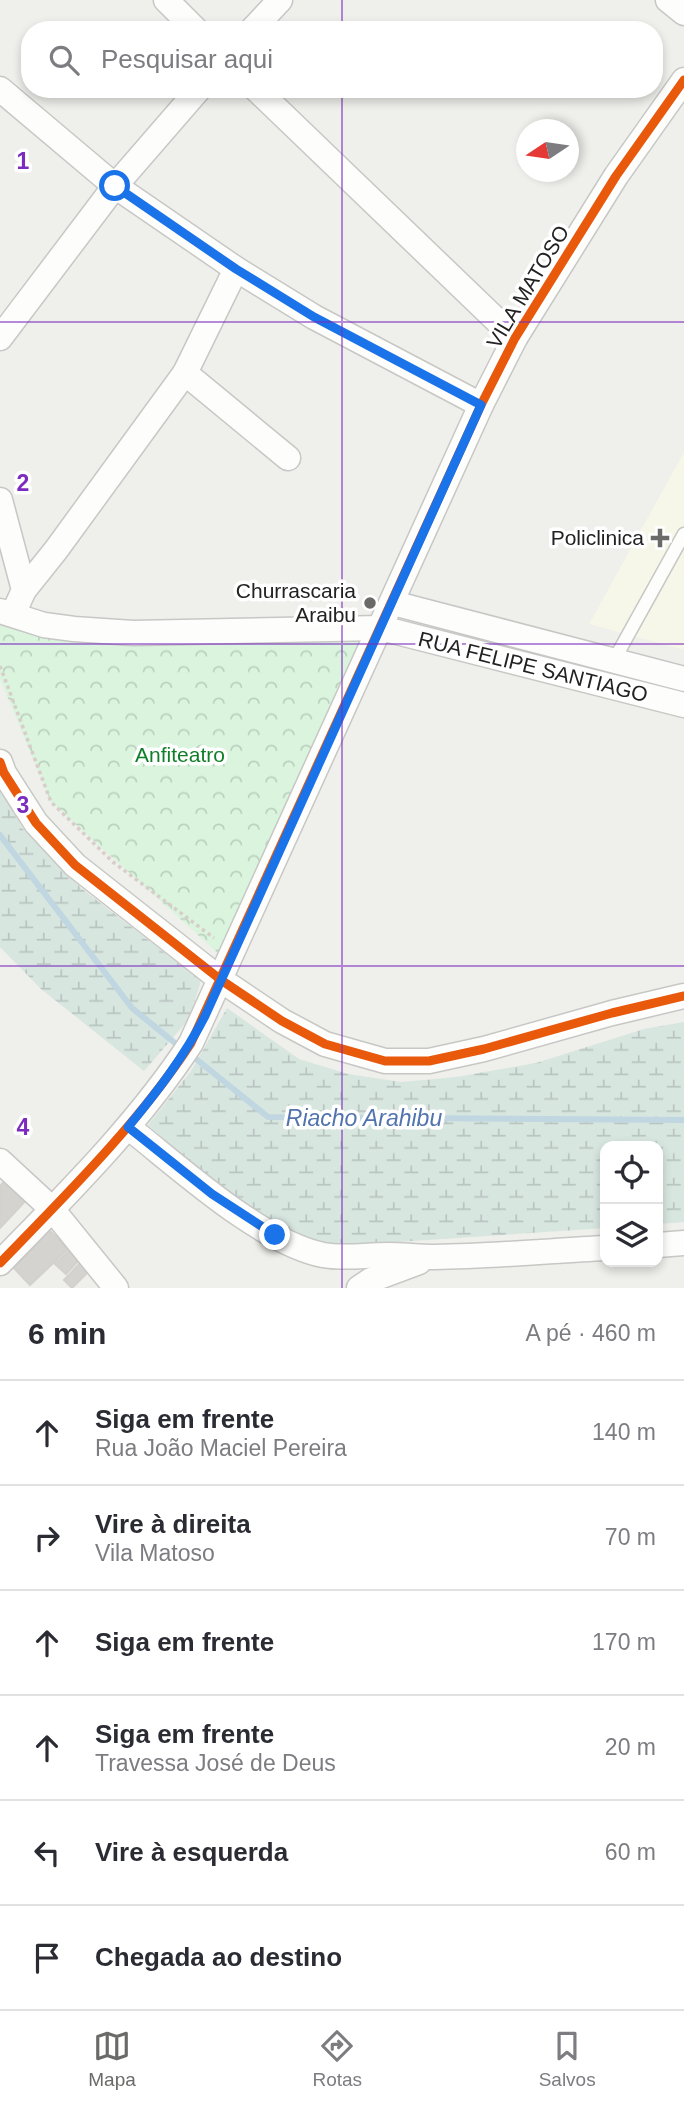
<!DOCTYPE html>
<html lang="pt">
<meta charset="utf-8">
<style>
:root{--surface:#fff;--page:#f2f2f3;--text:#2b2b33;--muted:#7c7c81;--line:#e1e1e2;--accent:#6a6a68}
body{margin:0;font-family:Helvetica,sans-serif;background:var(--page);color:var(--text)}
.controls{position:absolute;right:21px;bottom:21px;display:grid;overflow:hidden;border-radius:14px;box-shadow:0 4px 10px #0003}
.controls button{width:63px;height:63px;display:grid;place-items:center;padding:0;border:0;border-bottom:2px solid var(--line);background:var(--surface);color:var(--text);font:35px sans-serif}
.compass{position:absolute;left:516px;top:119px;width:63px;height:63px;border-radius:50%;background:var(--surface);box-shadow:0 4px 10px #0003;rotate:257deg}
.stop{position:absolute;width:21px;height:21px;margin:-16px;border:5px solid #1a73e8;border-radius:50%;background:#fff}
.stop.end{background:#1a73e8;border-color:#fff;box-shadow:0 2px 7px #0008}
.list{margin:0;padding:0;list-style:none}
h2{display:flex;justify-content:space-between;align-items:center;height:91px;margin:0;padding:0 28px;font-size:30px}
h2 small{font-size:23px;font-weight:400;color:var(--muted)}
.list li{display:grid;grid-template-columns:46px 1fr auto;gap:21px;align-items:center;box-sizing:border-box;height:105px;padding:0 28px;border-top:2px solid var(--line)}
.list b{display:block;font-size:26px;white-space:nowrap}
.list p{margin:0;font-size:23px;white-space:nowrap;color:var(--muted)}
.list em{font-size:23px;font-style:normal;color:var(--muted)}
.icon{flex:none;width:38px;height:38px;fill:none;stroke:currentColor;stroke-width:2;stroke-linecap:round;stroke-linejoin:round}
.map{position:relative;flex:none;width:684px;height:1288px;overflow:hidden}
.search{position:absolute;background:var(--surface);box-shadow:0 4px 10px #0003;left:21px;right:21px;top:21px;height:77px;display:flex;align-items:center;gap:18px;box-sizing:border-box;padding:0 24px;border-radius:28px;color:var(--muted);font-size:26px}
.sheet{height:721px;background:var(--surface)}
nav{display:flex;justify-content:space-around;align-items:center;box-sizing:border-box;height:98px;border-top:2px solid var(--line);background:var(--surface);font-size:19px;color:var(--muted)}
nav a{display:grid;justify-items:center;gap:4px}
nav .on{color:var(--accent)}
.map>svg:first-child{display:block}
.education{fill:#f6f7e8}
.wetland{fill:url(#wetland-marsh)}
.park{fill:url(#park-crowns)}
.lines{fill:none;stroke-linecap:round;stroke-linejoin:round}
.stream{stroke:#c0d6e0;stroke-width:6}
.building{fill:#d4d3d0;stroke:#d3d1cc;stroke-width:2}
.lane-casing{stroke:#c7c7c5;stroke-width:15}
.street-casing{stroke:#c7c7c5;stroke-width:27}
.path{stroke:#d8cdc9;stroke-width:3.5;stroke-dasharray:3.5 3.5;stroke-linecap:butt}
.lane{stroke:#fdfdfc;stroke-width:12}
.street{stroke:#fdfdfc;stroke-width:24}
.cycleway-casing{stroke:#fff;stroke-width:13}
.cycleway{stroke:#e8590c;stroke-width:9}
.route{stroke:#1a73e8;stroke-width:9}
.grid{fill:none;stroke:#7b2cbf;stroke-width:2;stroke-opacity:0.55}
.poi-dot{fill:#6a6a68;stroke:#fff;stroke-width:2.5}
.labels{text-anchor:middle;stroke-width:7;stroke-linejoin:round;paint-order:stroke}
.street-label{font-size:21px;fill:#222;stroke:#fff}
.poi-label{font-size:21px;fill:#222;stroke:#fff;text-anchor:end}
.park-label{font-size:21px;fill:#117e28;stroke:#fff}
.water-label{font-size:23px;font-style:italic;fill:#5174ae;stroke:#fff}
.grid-label{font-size:23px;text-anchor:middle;font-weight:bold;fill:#7b2cbf;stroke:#fff;stroke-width:7;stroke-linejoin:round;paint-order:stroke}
</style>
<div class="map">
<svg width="684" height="1288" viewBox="0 0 684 1288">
<defs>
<pattern id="wetland-marsh" width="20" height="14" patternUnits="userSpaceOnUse" patternTransform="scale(1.75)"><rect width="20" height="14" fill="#d8e6e0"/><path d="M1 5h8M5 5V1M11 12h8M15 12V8" fill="none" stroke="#b9c5c0"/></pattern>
<pattern id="park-crowns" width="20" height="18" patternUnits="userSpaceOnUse" patternTransform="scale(1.75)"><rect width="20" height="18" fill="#daf4de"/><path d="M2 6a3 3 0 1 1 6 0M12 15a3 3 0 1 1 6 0" fill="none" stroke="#bbd1be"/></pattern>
</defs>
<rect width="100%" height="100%" fill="#efefeb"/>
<polygon class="education" points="684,452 684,650 589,624"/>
<g class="wetland">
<polygon points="0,788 23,829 81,888 201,981 189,1019 144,1071 41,989 0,947"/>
<polygon points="227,1008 299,1059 348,1074 401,1082 456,1077 536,1063 644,1029 684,1022 684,1222 658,1224 658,1146 605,1146 605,1228 324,1247 260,1216 193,1165 148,1125 191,1071"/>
</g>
<polygon class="park" points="0,618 371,635 220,955 51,802 0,679"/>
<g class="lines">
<g class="stream">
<polyline points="0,835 132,1008 181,1048"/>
<polyline points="190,1054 268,1117 684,1120"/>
</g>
</g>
<g class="building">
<polygon points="9,1177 30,1196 0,1228 0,1186"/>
<polygon points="49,1230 68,1249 30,1285 12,1266"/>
<polygon points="69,1251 79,1260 66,1274 55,1264"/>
<polygon points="81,1262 90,1270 72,1288 64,1280"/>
</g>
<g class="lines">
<defs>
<polyline id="lane" points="613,662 684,534"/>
<g id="street">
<polyline points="166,0 196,30"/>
<polyline points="668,0 684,13"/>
<polyline points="252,30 280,0"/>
<polyline points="0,89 115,186 236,269 314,317 481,405"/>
<polyline points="256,89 515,338"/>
<polyline points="0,338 115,186 199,89"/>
<polyline points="185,373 288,458"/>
<polyline points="0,500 24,590"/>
<polyline points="393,603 684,679"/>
<polyline points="0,611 44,625 74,629 133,633 381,628 684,705"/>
<polyline points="13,614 24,590 56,550 185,373 236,269"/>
<polyline points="0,762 4,773 36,823 75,865 221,980 282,1021 325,1044 385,1061 429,1061 484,1049 612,1013 684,996"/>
<path d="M128,1127c51,40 132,115 195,128 21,4 42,0 64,0 16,0 32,2 48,2 57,-1 114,-6 170,-9"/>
<polyline points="0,1161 52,1209 116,1288"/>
<polyline points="658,1245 684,1243"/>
<path d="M0,1263c67,-69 138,-139 191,-220l290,-638 34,-67 101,-162 68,-96"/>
<polyline points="359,1288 371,1280 419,1262"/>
</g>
</defs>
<use href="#lane" class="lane-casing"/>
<use href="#street" class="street-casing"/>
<polyline class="path" points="0,666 51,802 113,862 214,938"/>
<use href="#lane" class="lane"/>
<use href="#street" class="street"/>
<defs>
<g id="cycleway">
<polyline points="0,762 4,773 36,823 75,865 221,980 282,1021 325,1044 385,1061 429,1061 484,1049 612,1013 684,996"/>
<path d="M0,1263c67,-69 138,-139 191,-220l290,-638 34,-67 101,-162 68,-96"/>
</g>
</defs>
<use href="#cycleway" class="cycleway-casing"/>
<use href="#cycleway" class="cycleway"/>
</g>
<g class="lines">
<path class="route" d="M115,186l121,83 78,48 167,88 -276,611c-21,41 -48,76 -77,111l84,67 63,41"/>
</g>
<path class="grid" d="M342,0v30M342,89v1199M0,322h684M0,644h684M0,966h684"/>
<g class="poi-dot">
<path d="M656.5 527.5h7v7h7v7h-7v7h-7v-7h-7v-7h7z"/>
<circle cx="370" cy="603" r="7"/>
</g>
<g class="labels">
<g class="street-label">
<text transform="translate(528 287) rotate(-59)" y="7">VILA MATOSO</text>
<text transform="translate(533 667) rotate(14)" y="7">RUA FELIPE SANTIAGO</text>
</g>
<g class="poi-label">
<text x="644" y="545">Policlinica</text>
<text x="356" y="598">Churrascaria<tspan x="356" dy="24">Araibu</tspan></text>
</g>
<g class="park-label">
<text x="180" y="762">Anfiteatro</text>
</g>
<g class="water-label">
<text x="364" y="1126">Riacho Arahibu</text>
</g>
</g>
<g class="grid-label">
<text x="23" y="169">1</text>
<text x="23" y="491">2</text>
<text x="23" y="813">3</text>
<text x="23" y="1135">4</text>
</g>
</svg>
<div class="controls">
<button><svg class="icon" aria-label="locate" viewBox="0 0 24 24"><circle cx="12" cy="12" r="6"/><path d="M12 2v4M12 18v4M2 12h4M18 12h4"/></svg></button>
<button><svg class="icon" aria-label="layers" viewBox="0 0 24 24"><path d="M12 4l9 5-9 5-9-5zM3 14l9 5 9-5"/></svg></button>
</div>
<svg class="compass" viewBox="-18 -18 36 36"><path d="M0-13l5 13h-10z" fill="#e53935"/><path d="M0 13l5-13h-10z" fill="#7c7c81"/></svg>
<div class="stop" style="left:115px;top:186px"></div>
<div class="stop end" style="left:275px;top:1235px"></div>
<div class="search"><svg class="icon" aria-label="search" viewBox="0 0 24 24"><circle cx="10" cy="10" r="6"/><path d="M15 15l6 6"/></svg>Pesquisar aqui</div>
</div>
<section class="sheet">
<h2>6 min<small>A pé · 460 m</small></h2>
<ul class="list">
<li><svg class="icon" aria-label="ahead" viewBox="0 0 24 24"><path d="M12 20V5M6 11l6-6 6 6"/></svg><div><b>Siga em frente</b><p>Rua João Maciel Pereira</p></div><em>140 m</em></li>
<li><svg class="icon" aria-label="right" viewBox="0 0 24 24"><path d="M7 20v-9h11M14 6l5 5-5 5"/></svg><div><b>Vire à direita</b><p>Vila Matoso</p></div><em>70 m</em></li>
<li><svg class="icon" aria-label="ahead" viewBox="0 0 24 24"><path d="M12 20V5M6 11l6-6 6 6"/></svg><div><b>Siga em frente</b></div><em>170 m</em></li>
<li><svg class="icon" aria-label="ahead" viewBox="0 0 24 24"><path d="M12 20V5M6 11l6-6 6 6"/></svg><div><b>Siga em frente</b><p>Travessa José de Deus</p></div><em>20 m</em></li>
<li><svg class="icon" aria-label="left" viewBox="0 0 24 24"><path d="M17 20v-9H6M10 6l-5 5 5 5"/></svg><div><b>Vire à esquerda</b></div><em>60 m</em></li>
<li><svg class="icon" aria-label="arrive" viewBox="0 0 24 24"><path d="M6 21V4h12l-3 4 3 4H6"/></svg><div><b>Chegada ao destino</b></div></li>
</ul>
</section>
<nav>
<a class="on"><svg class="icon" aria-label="map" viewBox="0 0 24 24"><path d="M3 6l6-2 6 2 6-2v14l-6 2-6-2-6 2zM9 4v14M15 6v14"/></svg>Mapa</a>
<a><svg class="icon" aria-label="directions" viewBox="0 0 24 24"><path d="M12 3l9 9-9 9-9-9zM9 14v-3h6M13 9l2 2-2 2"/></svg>Rotas</a>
<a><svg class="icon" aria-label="saved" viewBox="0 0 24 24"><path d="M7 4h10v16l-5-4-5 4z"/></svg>Salvos</a>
</nav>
